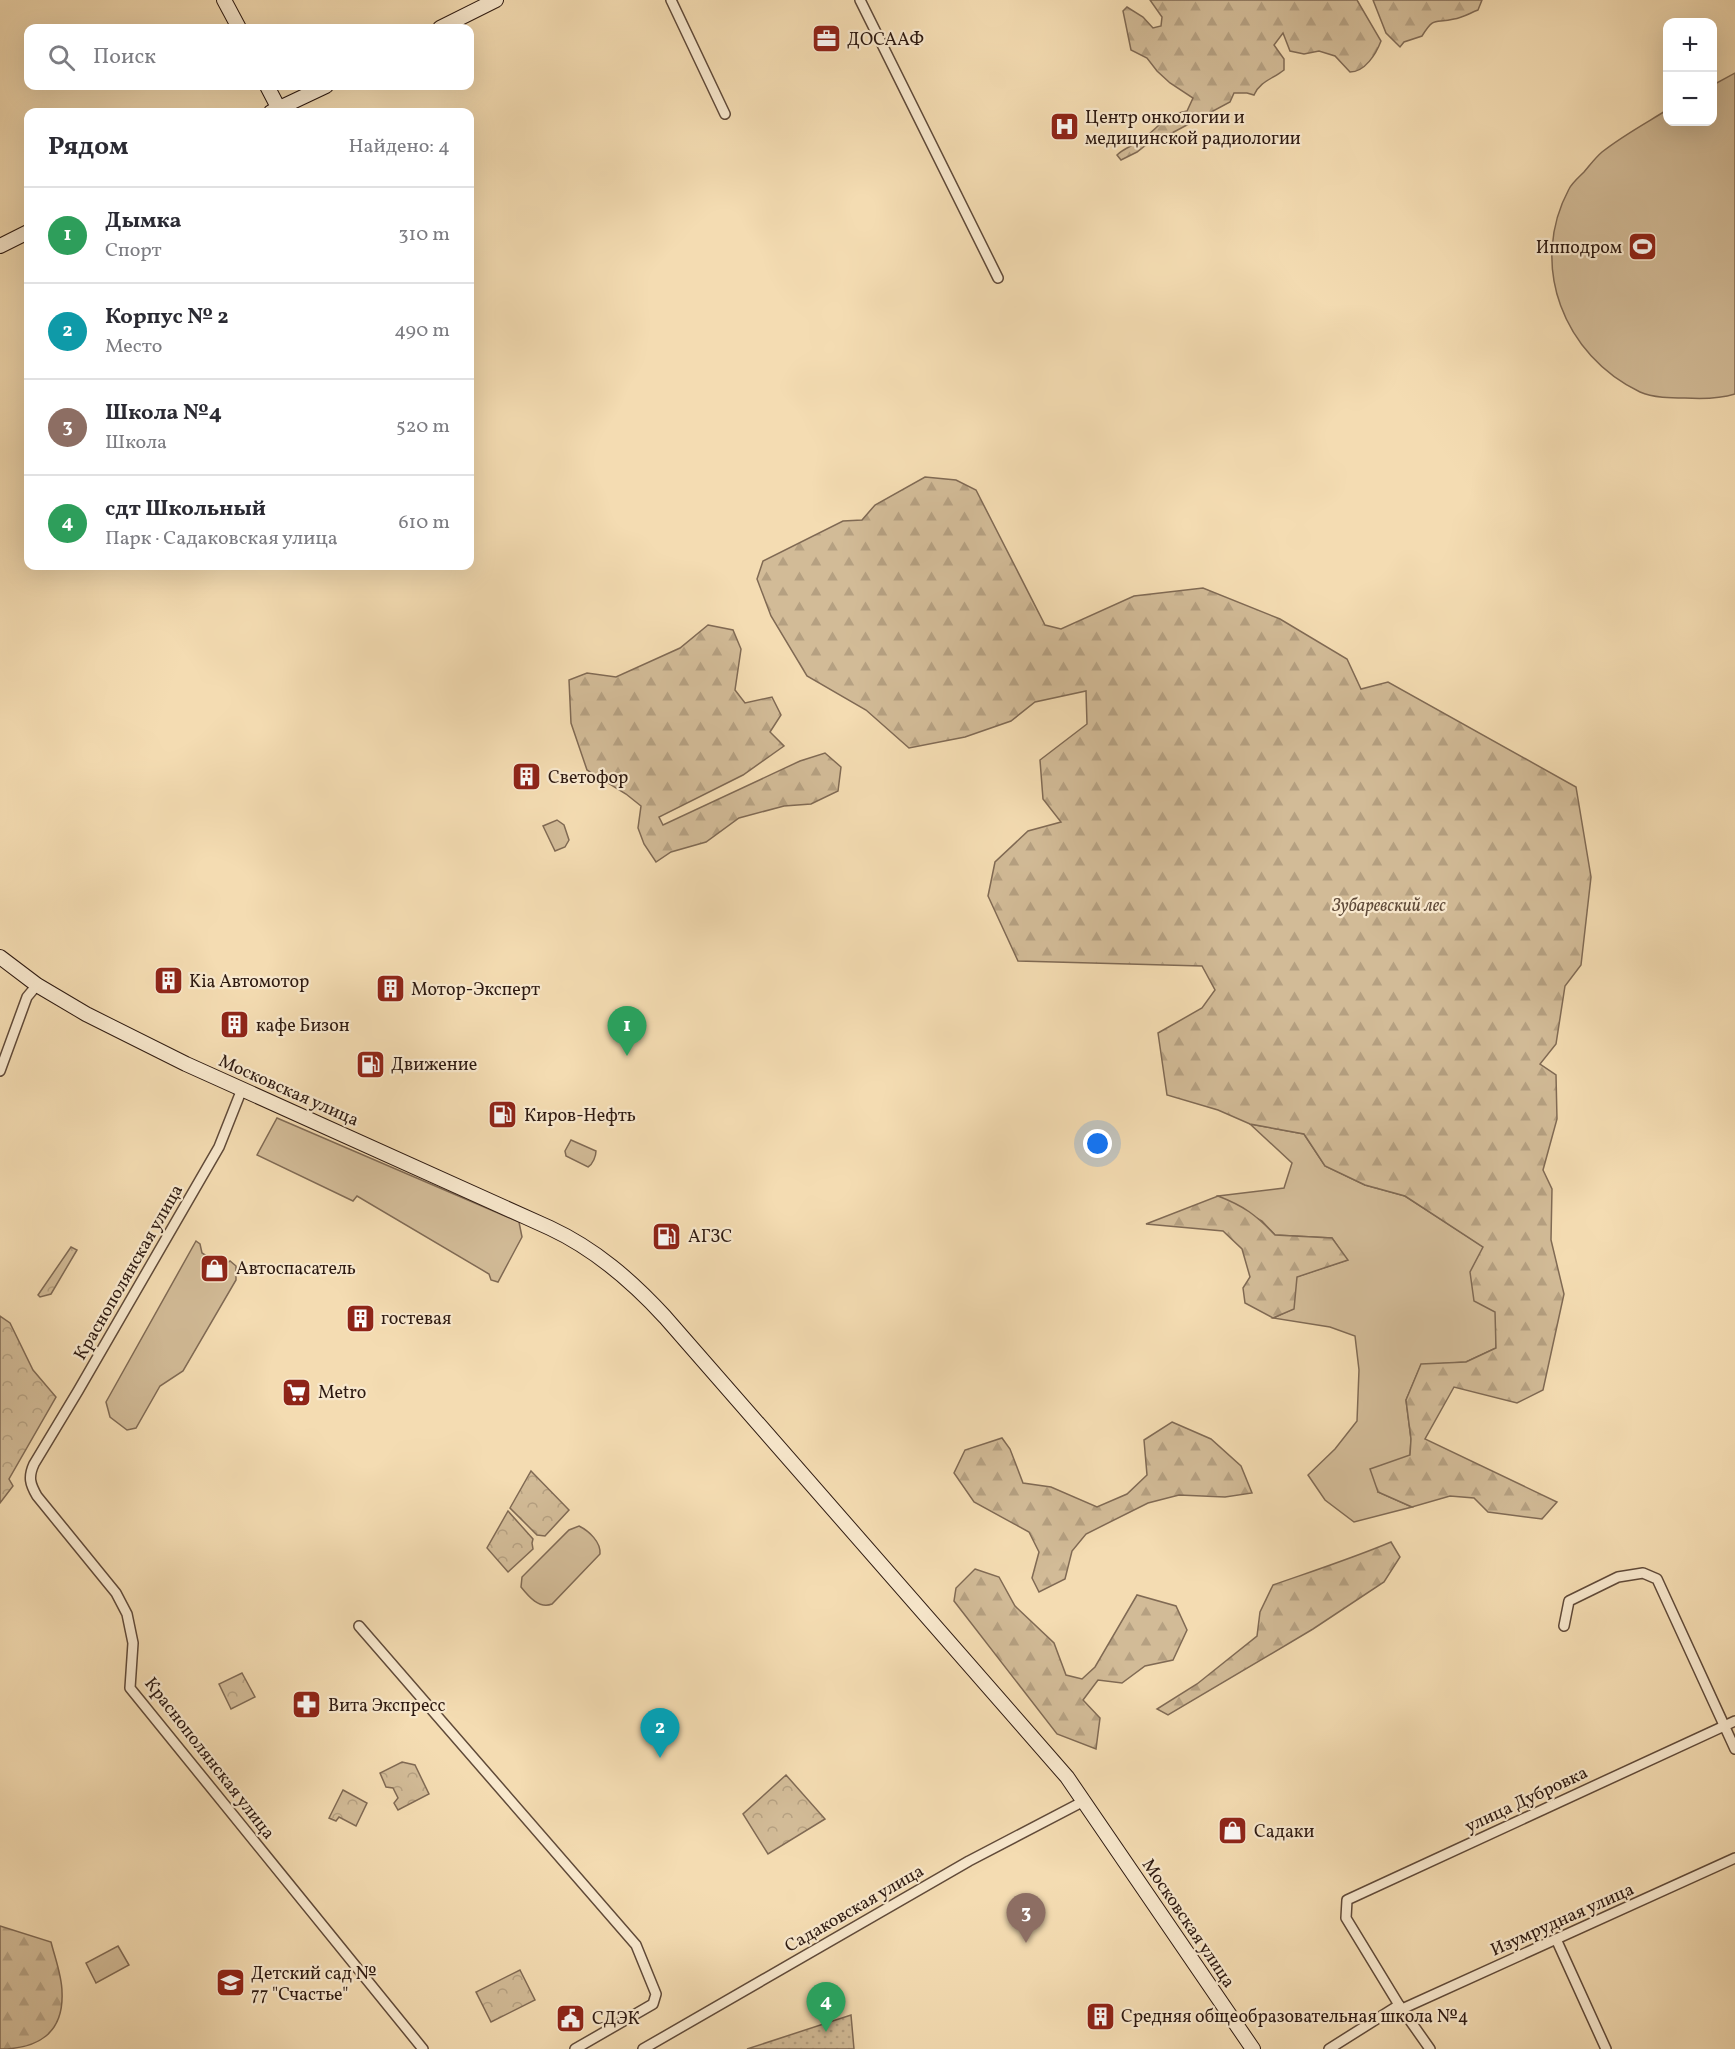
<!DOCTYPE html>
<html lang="ru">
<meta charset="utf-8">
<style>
:root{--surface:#fff;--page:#f7f7f7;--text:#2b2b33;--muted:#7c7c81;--line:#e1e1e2;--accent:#8f2418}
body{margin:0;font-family:Vollkorn,serif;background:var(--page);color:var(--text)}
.controls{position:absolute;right:18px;top:18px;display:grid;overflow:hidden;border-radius:12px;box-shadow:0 6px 24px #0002}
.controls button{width:54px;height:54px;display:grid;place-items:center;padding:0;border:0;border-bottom:2px solid var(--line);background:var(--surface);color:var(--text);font:30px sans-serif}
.you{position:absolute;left:1098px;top:1144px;width:21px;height:21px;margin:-15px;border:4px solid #fff;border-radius:50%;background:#1a73e8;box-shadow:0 0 0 9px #1a73e833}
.badge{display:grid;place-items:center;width:39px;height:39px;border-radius:50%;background:var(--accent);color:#fff;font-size:20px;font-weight:700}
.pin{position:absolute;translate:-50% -50px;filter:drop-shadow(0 2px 3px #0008)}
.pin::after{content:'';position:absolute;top:32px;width:21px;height:18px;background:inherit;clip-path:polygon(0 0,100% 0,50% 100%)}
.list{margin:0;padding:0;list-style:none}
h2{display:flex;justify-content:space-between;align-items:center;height:78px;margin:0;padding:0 24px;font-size:26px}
h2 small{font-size:20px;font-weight:400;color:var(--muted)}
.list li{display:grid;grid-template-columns:39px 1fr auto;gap:18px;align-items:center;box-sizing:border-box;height:96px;padding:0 24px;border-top:2px solid var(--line)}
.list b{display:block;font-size:22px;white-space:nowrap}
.list p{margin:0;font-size:20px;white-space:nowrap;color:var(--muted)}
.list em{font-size:20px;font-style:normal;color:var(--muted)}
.icon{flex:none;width:33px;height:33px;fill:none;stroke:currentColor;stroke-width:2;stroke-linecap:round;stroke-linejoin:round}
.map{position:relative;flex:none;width:1735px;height:2049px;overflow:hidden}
.search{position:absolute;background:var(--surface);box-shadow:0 6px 24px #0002;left:24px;top:24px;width:450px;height:66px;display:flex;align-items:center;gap:15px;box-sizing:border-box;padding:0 21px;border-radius:12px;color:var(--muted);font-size:22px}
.panel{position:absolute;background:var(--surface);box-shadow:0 6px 24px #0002;left:24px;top:108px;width:450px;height:462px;border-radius:12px}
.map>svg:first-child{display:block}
.grass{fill:#d2bb97;stroke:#806a54;stroke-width:1.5}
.forest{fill:url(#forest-firs);stroke:#806a54;stroke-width:1.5}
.park{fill:url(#park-crowns);stroke:#806a54;stroke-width:1.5}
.garden{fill:url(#garden-dots);stroke:#806a54;stroke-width:1.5}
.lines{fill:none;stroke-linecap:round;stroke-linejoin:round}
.street-casing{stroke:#604a39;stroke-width:12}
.secondary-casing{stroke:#2e1a11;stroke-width:16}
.street{stroke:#f8e8cd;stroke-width:9}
.secondary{stroke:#f8e8cd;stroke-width:14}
.labels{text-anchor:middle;stroke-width:4.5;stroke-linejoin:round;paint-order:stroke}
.poi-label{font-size:18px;fill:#2e1a11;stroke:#f8e8cd;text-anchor:start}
.park-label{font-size:18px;font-style:italic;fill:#5f4a39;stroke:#f8e8cd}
.street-label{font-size:18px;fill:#2e1a11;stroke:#f8e8cd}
</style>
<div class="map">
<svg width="1735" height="2049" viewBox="0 0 1735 2049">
<defs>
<pattern id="forest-firs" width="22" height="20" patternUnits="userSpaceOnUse" patternTransform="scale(1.5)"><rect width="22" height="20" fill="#d2bb97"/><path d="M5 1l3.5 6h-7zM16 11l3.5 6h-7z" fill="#b5a081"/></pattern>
<pattern id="park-crowns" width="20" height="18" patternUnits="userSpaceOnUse" patternTransform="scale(1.5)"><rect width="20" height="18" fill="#d2bb97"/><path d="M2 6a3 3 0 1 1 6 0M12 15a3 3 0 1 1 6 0" fill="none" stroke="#b5a081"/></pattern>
<pattern id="garden-dots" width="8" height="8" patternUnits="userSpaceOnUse" patternTransform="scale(1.5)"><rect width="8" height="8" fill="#d2bb97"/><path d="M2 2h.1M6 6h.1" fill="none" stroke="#b5a081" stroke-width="1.8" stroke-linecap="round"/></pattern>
</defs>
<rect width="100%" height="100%" fill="#f4dcb2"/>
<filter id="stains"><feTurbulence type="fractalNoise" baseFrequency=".00333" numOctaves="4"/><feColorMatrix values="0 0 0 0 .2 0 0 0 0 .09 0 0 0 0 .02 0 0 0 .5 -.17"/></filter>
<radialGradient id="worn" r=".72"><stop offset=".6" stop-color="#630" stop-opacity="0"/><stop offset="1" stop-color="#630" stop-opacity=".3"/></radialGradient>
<g class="grass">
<path d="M1735,73v321c-16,5 -33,5 -50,4 -13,0 -32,0 -45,-6 -76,-36 -112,-127 -71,-203 3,-6 10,-12 15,-17 6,-7 11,-14 18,-20 20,-16 44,-29 65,-42l1,12h44l1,-37z"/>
<polygon points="557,820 564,825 569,840 565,847 555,851 543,826"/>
<polygon points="277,1118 519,1222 522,1237 498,1282 491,1280 489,1274 357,1196 353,1201 257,1155"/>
<polygon points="1250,1124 1304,1134 1325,1166 1365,1185 1405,1196 1484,1247 1496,1312 1496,1348 1466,1362 1421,1365 1406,1400 1411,1439 1410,1455 1378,1492 1412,1507 1354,1522 1325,1500 1308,1475 1335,1449 1357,1421 1359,1370 1355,1336 1330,1327 1273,1318 1293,1309 1296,1277 1347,1260 1332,1238 1275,1235 1262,1221 1218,1196 1284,1188 1292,1163"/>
<path d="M571,1140l25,11c0,5 -3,13 -8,16l-22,-11 -1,-5z"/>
<polygon points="196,1241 200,1244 202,1253 222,1266 230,1261 236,1266 236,1280 183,1371 160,1386 136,1428 127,1430 110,1417 106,1402"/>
<path d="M579,1526c10,5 22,16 21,28l-48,50c-13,5 -23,-7 -31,-17l1,-10 47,-47z"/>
<polygon points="118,1946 129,1965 96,1983 86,1963"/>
</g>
<g class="forest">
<path d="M1150,0h207l24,41c-5,13 -16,31 -31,31l-15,-16 -16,-5 -15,3 -14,-3 -7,-18 -9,12 10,14v11c-11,9 -24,11 -30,25l-7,-2h-13l-4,9 -58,31 -16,4 -19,15 -16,8 -4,-5c6,-6 13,-8 21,-13 20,-12 23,-26 49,-31l6,-13 -23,-15 -13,-12 -10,-13 -16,-8 -8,-39 4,-4 16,10 10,11 8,-2 1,-9z"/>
<path d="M1373,0h109l-4,10c-8,3 -16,8 -24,9 -19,5 -19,-4 -32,17l-18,6 -4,5 -14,-14z"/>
<polygon points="925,477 956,480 976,490 1045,625 1061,629 1134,596 1203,588 1280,619 1347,659 1361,689 1388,682 1576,787 1591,877 1581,965 1565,986 1556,1044 1540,1064 1556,1075 1557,1119 1543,1170 1552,1189 1551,1240 1564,1294 1543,1390 1517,1403 1454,1387 1425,1439 1557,1502 1542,1519 1488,1512 1474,1498 1450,1496 1412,1507 1378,1492 1370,1469 1410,1455 1411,1439 1406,1400 1421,1364 1466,1362 1496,1348 1495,1312 1474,1301 1470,1272 1483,1247 1405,1196 1365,1185 1325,1166 1304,1134 1250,1124 1218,1110 1167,1095 1158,1033 1202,1008 1215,990 1202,966 1018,961 988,896 995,862 1028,831 1061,822 1043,799 1040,760 1087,724 1086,691 1035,702 1011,721 965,737 909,748 866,710 807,676 771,616 757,579 763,561 843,521 862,520 875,505"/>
<polygon points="708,625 733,630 741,649 735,690 745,703 772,697 781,715 770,732 784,746 743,775 659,817 663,825 800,761 825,753 841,767 838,791 811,804 784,806 739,818 706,842 671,852 656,862 644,844 638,828 641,806 626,794 587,770 571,723 569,680 587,673 616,677 680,648"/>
<path d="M1218,1196c26,10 38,19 57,39l57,3 16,22 -51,17 -3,32 -21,9 -28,-15 -2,-15 7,-11 -8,-28 -19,-18 -77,-7z"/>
<polygon points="1172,1422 1211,1439 1241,1466 1252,1493 1225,1497 1179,1495 1148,1503 1086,1534 1072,1551 1065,1579 1039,1592 1032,1578 1039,1552 1029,1532 974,1502 954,1473 965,1450 1002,1438 1010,1449 1023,1483 1051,1487 1097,1507 1127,1494 1147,1475 1144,1440"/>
<path d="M1391,1542l9,15 -16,25 -71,47 -145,86 -11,-6 40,-25 60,-48 3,-24 13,-27c40,-14 80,-27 118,-43z"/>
<polygon points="975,1569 999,1577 1015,1606 1054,1643 1066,1675 1082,1679 1095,1667 1137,1595 1176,1606 1187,1630 1173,1660 1145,1666 1122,1683 1098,1680 1083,1700 1100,1718 1096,1749 1057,1734 954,1601 956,1588"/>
<path d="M0,1926l51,16c4,16 11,34 11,50 2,42 -25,57 -62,57z"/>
</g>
<g class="park">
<polygon points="71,1247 77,1250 51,1294 40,1297 38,1295"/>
<polygon points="0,1316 10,1323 33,1370 56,1397 9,1479 13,1486 0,1503"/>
<polygon points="531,1471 569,1510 545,1536 537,1535 510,1508"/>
<polygon points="508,1511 533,1539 532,1543 533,1549 508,1572 487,1548"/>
<polygon points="242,1673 255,1697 231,1709 219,1684"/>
<polygon points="402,1762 415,1765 429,1794 398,1810 394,1803 398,1798 393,1788 386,1787 380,1773"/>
<polygon points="786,1775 825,1819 768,1854 743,1814"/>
<polygon points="343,1790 367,1803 356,1826 339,1817 336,1821 329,1818"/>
<polygon points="520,1970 535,2000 491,2022 476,1992"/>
</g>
<polygon class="garden" points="851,2015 854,2049 747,2049"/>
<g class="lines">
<defs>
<g id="street">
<polyline points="671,0 725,114"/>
<polyline points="860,0 998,278"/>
<polyline points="0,1071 27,997 37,985"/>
<path d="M242,1089l-23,58 -141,244 -44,73c-6,13 -4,20 3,32l79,97 11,21 6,29 -3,45 293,361"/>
<polyline points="359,1626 636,1945 656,1994 653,2004 575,2049"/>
<polyline points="1564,1626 1569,1601 1618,1577 1643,1573 1657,1579 1735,1749"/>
<polyline points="1556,1939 1606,2049"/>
<polyline points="1402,2009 1735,1858"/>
<polyline points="643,2049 969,1861 1084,1801"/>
<polyline points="1329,2049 1399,2005"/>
<polyline points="1430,2049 1399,2005 1346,1918 1347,1900 1735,1721"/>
</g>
<g id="secondary">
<polyline points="224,0 239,28"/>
<polyline points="440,28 496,0"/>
<polyline points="267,86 279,109"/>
<polyline points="271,112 326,86"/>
<polyline points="0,246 28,232"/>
<path d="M0,957l37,28 49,29 100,50 364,164c45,21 81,52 115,89l402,460 186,272"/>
</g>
</defs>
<use href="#street" class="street-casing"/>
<use href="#secondary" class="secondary-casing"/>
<use href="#street" class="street"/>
<use href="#secondary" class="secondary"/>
</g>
<defs>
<symbol id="office-square" viewBox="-11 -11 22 22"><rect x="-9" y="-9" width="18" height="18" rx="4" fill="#8f2418" stroke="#f8e8cd"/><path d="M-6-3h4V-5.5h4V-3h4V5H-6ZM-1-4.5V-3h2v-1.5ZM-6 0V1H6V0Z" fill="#fff"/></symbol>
<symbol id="hospital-square" viewBox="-11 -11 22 22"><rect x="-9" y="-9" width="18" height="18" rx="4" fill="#8f2418" stroke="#f8e8cd"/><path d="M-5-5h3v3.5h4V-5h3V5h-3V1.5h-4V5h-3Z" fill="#fff"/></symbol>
<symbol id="stadium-square" viewBox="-11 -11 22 22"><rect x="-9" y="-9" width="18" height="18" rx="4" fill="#8f2418" stroke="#f8e8cd"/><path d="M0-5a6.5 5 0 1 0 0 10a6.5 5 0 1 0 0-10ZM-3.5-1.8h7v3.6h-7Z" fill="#fff"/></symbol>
<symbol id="building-square" viewBox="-11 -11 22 22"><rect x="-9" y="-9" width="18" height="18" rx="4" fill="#8f2418" stroke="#f8e8cd"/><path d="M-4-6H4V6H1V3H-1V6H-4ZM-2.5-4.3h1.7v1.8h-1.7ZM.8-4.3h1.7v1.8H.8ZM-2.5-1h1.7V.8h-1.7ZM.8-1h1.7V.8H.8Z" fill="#fff"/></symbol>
<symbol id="fuel-square" viewBox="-11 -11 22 22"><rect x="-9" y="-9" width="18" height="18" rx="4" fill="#8f2418" stroke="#f8e8cd"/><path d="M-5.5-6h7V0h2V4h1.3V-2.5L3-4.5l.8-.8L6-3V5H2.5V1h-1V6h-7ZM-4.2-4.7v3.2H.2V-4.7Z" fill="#fff"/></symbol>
<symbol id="shop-square" viewBox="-11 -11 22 22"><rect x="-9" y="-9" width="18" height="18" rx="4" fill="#8f2418" stroke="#f8e8cd"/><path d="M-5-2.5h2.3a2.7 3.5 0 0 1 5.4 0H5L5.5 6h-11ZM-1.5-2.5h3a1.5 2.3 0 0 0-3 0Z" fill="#fff"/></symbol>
<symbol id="supermarket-square" viewBox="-11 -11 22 22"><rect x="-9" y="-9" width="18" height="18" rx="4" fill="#8f2418" stroke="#f8e8cd"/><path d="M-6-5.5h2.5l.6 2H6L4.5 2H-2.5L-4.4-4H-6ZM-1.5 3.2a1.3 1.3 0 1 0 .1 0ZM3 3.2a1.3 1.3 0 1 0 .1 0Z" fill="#fff"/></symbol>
<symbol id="pharmacy-square" viewBox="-11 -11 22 22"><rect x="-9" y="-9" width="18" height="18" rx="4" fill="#8f2418" stroke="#f8e8cd"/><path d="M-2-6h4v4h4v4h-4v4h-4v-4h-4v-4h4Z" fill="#fff"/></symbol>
<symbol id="school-square" viewBox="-11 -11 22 22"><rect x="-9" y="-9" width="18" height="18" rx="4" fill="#8f2418" stroke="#f8e8cd"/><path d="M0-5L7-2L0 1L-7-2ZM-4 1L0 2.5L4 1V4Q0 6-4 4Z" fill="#fff"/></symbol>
<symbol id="civic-square" viewBox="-11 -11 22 22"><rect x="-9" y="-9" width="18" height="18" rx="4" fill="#8f2418" stroke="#f8e8cd"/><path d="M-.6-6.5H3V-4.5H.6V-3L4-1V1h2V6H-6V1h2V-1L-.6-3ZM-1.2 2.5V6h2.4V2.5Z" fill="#fff"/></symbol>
</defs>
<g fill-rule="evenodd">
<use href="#office-square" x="810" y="22" width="33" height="33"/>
<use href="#hospital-square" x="1048" y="110" width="33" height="33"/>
<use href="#stadium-square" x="1626" y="230" width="33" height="33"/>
<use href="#building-square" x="510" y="760" width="33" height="33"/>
<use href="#building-square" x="152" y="964" width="33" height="33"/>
<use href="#building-square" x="374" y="972" width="33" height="33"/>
<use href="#building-square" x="218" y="1008" width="33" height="33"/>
<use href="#fuel-square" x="354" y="1048" width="33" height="33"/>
<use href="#fuel-square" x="486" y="1098" width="33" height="33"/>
<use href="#fuel-square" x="650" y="1220" width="33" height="33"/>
<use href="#shop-square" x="198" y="1252" width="33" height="33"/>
<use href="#building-square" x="344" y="1302" width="33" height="33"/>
<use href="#supermarket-square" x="280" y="1376" width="33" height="33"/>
<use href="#pharmacy-square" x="290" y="1688" width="33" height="33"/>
<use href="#shop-square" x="1216" y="1814" width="33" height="33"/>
<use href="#school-square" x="214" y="1966" width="33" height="33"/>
<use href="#building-square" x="1084" y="2000" width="33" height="33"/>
<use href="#civic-square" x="554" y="2002" width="33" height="33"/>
</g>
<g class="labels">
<g class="poi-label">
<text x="847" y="45">ДОСААФ</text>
<text x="1085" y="123">Центр онкологии и<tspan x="1085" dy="21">медицинской радиологии</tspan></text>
<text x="1622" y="253" text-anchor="end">Ипподром</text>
<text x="548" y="783">Светофор</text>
<text x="189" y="987">Kia Автомотор</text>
<text x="411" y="995">Мотор-Эксперт</text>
<text x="256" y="1031">кафе Бизон</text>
<text x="391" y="1070">Движение</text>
<text x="524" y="1121">Киров-Нефть</text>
<text x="688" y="1242">АГЗС</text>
<text x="236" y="1274">Автоспасатель</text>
<text x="381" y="1324">гостевая</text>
<text x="318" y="1398">Metro</text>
<text x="328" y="1711">Вита Экспресс</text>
<text x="1254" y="1837">Садаки</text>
<text x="251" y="1979">Детский сад №<tspan x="251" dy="21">77 "Счастье"</tspan></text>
<text x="1121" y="2022">Средняя общеобразовательная школа №4</text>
<text x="592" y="2024">СДЭК</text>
</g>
<g class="park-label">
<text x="1389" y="911">Зубаревский лес</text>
</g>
<g class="street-label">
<text transform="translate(289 1090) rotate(24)" y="6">Московская улица</text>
<text transform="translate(128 1272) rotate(-60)" y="6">Краснополянская улица</text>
<text transform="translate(210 1758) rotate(52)" y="6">Краснополянская улица</text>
<text transform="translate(1526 1799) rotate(-25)" y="6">улица Дубровка</text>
<text transform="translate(854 1908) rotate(-30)" y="6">Садаковская улица</text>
<text transform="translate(1562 1919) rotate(-24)" y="6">Изумрудная улица</text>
<text transform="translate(1189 1923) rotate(56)" y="6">Московская улица</text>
</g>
</g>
<rect width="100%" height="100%" filter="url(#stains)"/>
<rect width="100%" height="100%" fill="url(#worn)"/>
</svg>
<div class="controls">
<button>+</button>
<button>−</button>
</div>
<div class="you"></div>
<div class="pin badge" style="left:627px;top:1056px;background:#2e9e5b">1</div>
<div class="pin badge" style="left:660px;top:1758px;background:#0f9aa8">2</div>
<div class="pin badge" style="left:1026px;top:1943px;background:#8d6e63">3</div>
<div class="pin badge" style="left:826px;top:2032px;background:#2e9e5b">4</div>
<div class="search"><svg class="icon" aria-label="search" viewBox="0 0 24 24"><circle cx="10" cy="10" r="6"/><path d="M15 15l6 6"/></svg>Поиск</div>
<section class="panel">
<h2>Рядом<small>Найдено: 4</small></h2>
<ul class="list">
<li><span class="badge" style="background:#2e9e5b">1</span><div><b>Дымка</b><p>Спорт</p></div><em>310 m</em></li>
<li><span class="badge" style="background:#0f9aa8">2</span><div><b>Корпус № 2</b><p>Место</p></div><em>490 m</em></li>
<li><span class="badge" style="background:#8d6e63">3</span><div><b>Школа №4</b><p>Школа</p></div><em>520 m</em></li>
<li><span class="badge" style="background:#2e9e5b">4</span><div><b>сдт Школьный</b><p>Парк · Садаковская улица</p></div><em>610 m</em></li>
</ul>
</section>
</div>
